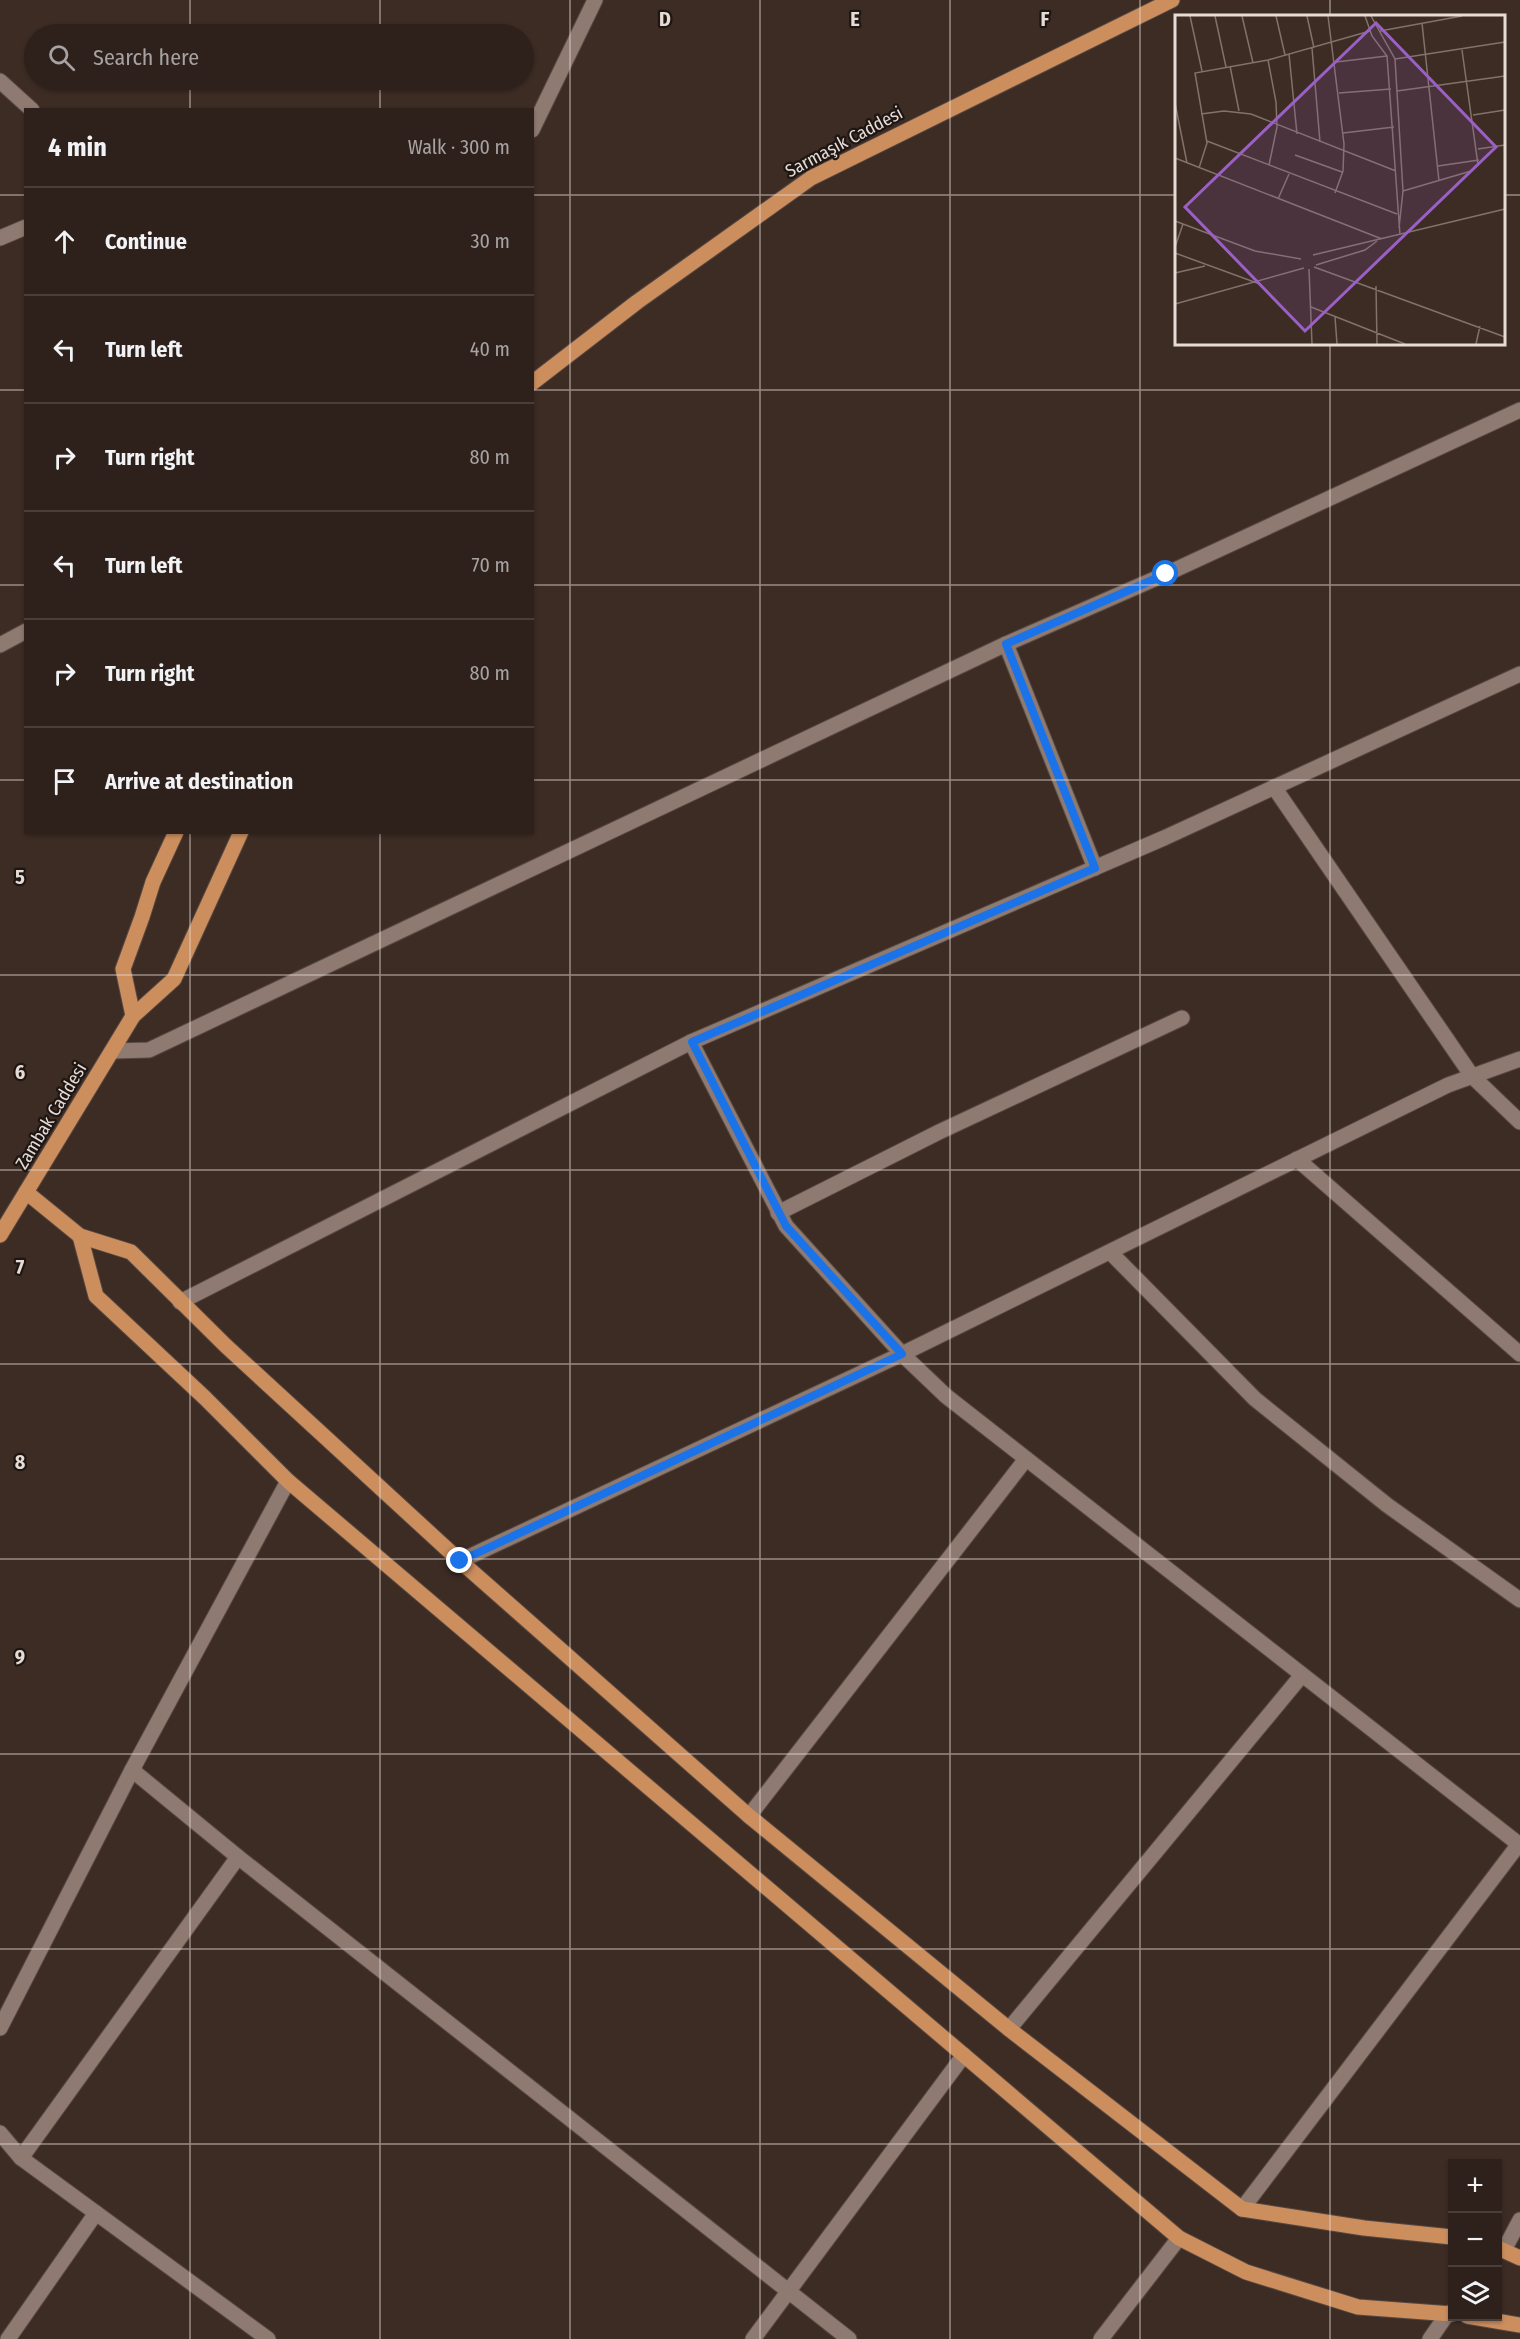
<!DOCTYPE html>
<meta charset="utf-8">
<style>
:root{--surface:#2e211b;--page:#362924;--text:#f1f3f6;--muted:#a7a3a3;--line:#493e3a}
body{margin:0;font-family:"Fira Sans Condensed",sans-serif;background:var(--page);color:var(--text)}
.controls{position:absolute;right:18px;bottom:18px;display:grid;overflow:hidden;border-radius:0px;box-shadow:0 2px 4px #0004}
.controls button{width:54px;height:54px;display:grid;place-items:center;padding:0;border:0;border-bottom:2px solid var(--line);background:var(--surface);color:var(--text);font:30px sans-serif}
.stop{position:absolute;width:18px;height:18px;margin:-14px;border:4px solid #1a73e8;border-radius:50%;background:#fff}
.stop.end{background:#1a73e8;border-color:#fff;box-shadow:0 2px 6px #0008}
.list{margin:0;padding:0;list-style:none}
h2{display:flex;justify-content:space-between;align-items:center;height:78px;margin:0;padding:0 24px;font-size:26px}
h2 small{font-size:20px;font-weight:400;color:var(--muted)}
.list li{display:grid;grid-template-columns:39px 1fr auto;gap:18px;align-items:center;box-sizing:border-box;height:108px;padding:0 24px;border-top:2px solid var(--line)}
.list b{display:block;font-size:22px;white-space:nowrap}
.list em{font-size:20px;font-style:normal;color:var(--muted)}
.icon{flex:none;width:33px;height:33px;fill:none;stroke:currentColor;stroke-width:2;stroke-linecap:round;stroke-linejoin:round}
.map{position:relative;flex:none;width:1520px;height:2339px;overflow:hidden}
.search{position:absolute;background:var(--surface);box-shadow:0 2px 4px #0004;left:24px;top:24px;width:510px;height:66px;display:flex;align-items:center;gap:15px;box-sizing:border-box;padding:0 21px;border-radius:33px;color:var(--muted);font-size:22px}
.panel{position:absolute;background:var(--surface);box-shadow:0 2px 4px #0004;left:24px;top:108px;width:510px;height:726px;border-radius:0px}
.map>svg:first-child{display:block}
.lines{fill:none;stroke-linecap:round;stroke-linejoin:round}
.minor-casing{stroke:#564841;stroke-width:17}
.major-casing{stroke:#564841;stroke-width:17}
.minor{stroke:#8e7a71;stroke-width:15}
.major{stroke:#cd8e5e;stroke-width:15}
.route{stroke:#1a73e8;stroke-width:8}
.grid{fill:none;stroke:#e7dbd6;stroke-width:1.5;stroke-opacity:0.55}
.labels{text-anchor:middle;stroke-width:4.5;stroke-linejoin:round;paint-order:stroke}
.street-label{font-size:18px;fill:#e7dbd6;stroke:#1e1613}
.inset-road{fill:none;stroke:#81726b;stroke-width:1.5}
.view{fill:#9b60c6;fill-opacity:0.15;stroke:#9b60c6;stroke-width:3}
.inset-edge{fill:none;stroke:#e7dbd6;stroke-width:3}
.grid-label{font-size:20px;text-anchor:middle;font-weight:bold;fill:#e7dbd6;stroke:#1e1613;stroke-width:4.5;stroke-linejoin:round;paint-order:stroke}
</style>
<div class="map">
<svg width="1520" height="2339" viewBox="0 0 1520 2339">
<rect width="100%" height="100%" fill="#3d2c24"/>
<g class="lines">
<defs>
<g id="minor">
<polyline points="0,81 32,110"/>
<polyline points="532,130 595,0"/>
<polyline points="0,238 26,227"/>
<polyline points="1006,644 1095,868"/>
<polyline points="0,645 26,631"/>
<polyline points="1274,787 1472,1076 1520,1122"/>
<polyline points="691,1042 786,1226 902,1354 946,1396 1520,1845"/>
<polyline points="113,1051 149,1050 1006,644 1166,574 1520,410"/>
<polyline points="1297,1159 1520,1354"/>
<polyline points="778,1213 939,1132 1182,1018"/>
<polyline points="1110,1252 1255,1399 1387,1505 1520,1600"/>
<polyline points="180,1302 691,1042 1164,838 1520,674"/>
<polyline points="460,1561 902,1354 1448,1085 1520,1059"/>
<polyline points="132,1770 238,1857 849,2339"/>
<polyline points="749,1816 1026,1459"/>
<polyline points="0,2028 132,1770 288,1481"/>
<polyline points="1009,2029 1302,1675"/>
<polyline points="0,2133 21,2158 268,2339"/>
<polyline points="21,2158 238,1857"/>
<polyline points="1242,2209 1519,1844"/>
<polyline points="1504,2250 1520,2220"/>
<polyline points="8,2339 96,2213"/>
<polyline points="753,2339 964,2055"/>
<polyline points="1101,2339 1179,2238"/>
<polyline points="1430,2339 1448,2313"/>
</g>
<g id="major">
<polyline points="532,383 637,302 811,178 1172,0"/>
<polyline points="133,1016 123,969 142,917 153,882 176,832"/>
<polyline points="26,1192 80,1236 131,1252 226,1346 460,1561 749,1816 1009,2029 1242,2209 1364,2228 1452,2237"/>
<polyline points="0,1235 133,1016 174,979 241,832"/>
<polyline points="80,1236 96,1296 205,1398 288,1481 1179,2238 1246,2272 1358,2307 1452,2314"/>
<polyline points="1498,2248 1520,2258"/>
<polyline points="1467,2316 1520,2325"/>
</g>
</defs>
<use href="#minor" class="minor-casing"/>
<use href="#major" class="major-casing"/>
<use href="#minor" class="minor"/>
<use href="#major" class="major"/>
</g>
<g class="lines">
<polyline class="route" points="460,1561 902,1354 786,1226 692,1042 1095,868 1006,644 1166,574"/>
</g>
<path class="grid" d="M190,0v34M380,0v34M570,0v2339M760,0v2339M950,0v2339M1140,0v2339M1330,0v16M190,80v30M380,80v30M0,195h26M532,195h644M1504,195h16M1330,344v1995M0,390h26M532,390h988M0,585h26M532,585h988M0,780h26M532,780h988M190,832v1507M380,832v1507M0,975h1520M0,1170h1520M0,1364h1520M0,1559h1520M0,1754h1520M0,1949h1520M0,2144h1520"/>
<g class="labels">
<g class="street-label">
<text transform="translate(844 142) rotate(-28)" y="6">Sarmaşık Caddesi</text>
<text transform="translate(51 1116) rotate(-59)" y="6">Zambak Caddesi</text>
</g>
</g>
<g transform="translate(1175 15)">
<rect width="330" height="330" fill="#3d2c24"/>
<path class="inset-road" d="M15,1l12,55M40,1l11,51M67,1l11,47M101,1l9,39M132,1l7,32M153,1l16,128 -1,27 -8,22M190,1l7,20 15,20 13,179M196,1l24,43 8,132 -4,37M247,8l17,158M205,16l82,-15M137,33l8,94M114,39l8,80M220,44l110,-17M93,45l8,42 1,25 -8,38M161,47l51,-6M55,51l9,45M222,76l108,-15M164,78l52,-4M0,88l12,60M26,99l23,-3 27,3 145,57M298,100l32,-5M168,118l51,-6M32,126l190,73M303,134l27,-4M120,140l47,17M0,143l207,81M263,151l41,-6M24,153l8,-25 -12,-70 73,-13 102,-29M228,176l68,-20 7,-6 -16,-115M103,184l11,-25M0,206l80,30 46,8M0,232l8,-23M0,238l82,30M138,240l192,-46M141,250l49,-15 12,-9M139,252l191,70M134,254l3,75M0,258l30,-7M201,271l1,58M0,289l129,-36M136,292l94,37M160,302l2,27M301,329l4,-18"/>
<path class="view" d="M201,8l120,124 -191,184 -120,-124z"/>
<rect width="330" height="330" class="inset-edge"/>
</g>
<g class="grid-label">
<text x="665" y="26">D</text>
<text x="855" y="26">E</text>
<text x="1045" y="26">F</text>
<text x="20" y="884">5</text>
<text x="20" y="1079">6</text>
<text x="20" y="1274">7</text>
<text x="20" y="1469">8</text>
<text x="20" y="1664">9</text>
</g>
</svg>
<div class="controls">
<button>+</button>
<button>−</button>
<button><svg class="icon" aria-label="layers" viewBox="0 0 24 24"><path d="M12 4l9 5-9 5-9-5zM3 14l9 5 9-5"/></svg></button>
</div>
<div class="stop" style="left:1166px;top:574px"></div>
<div class="stop end" style="left:460px;top:1561px"></div>
<div class="search"><svg class="icon" aria-label="search" viewBox="0 0 24 24"><circle cx="10" cy="10" r="6"/><path d="M15 15l6 6"/></svg>Search here</div>
<section class="panel">
<h2>4 min<small>Walk · 300 m</small></h2>
<ul class="list">
<li><svg class="icon" aria-label="ahead" viewBox="0 0 24 24"><path d="M12 20V5M6 11l6-6 6 6"/></svg><div><b>Continue</b></div><em>30 m</em></li>
<li><svg class="icon" aria-label="left" viewBox="0 0 24 24"><path d="M17 20v-9H6M10 6l-5 5 5 5"/></svg><div><b>Turn left</b></div><em>40 m</em></li>
<li><svg class="icon" aria-label="right" viewBox="0 0 24 24"><path d="M7 20v-9h11M14 6l5 5-5 5"/></svg><div><b>Turn right</b></div><em>80 m</em></li>
<li><svg class="icon" aria-label="left" viewBox="0 0 24 24"><path d="M17 20v-9H6M10 6l-5 5 5 5"/></svg><div><b>Turn left</b></div><em>70 m</em></li>
<li><svg class="icon" aria-label="right" viewBox="0 0 24 24"><path d="M7 20v-9h11M14 6l5 5-5 5"/></svg><div><b>Turn right</b></div><em>80 m</em></li>
<li><svg class="icon" aria-label="arrive" viewBox="0 0 24 24"><path d="M6 21V4h12l-3 4 3 4H6"/></svg><div><b>Arrive at destination</b></div></li>
</ul>
</section>
</div>
